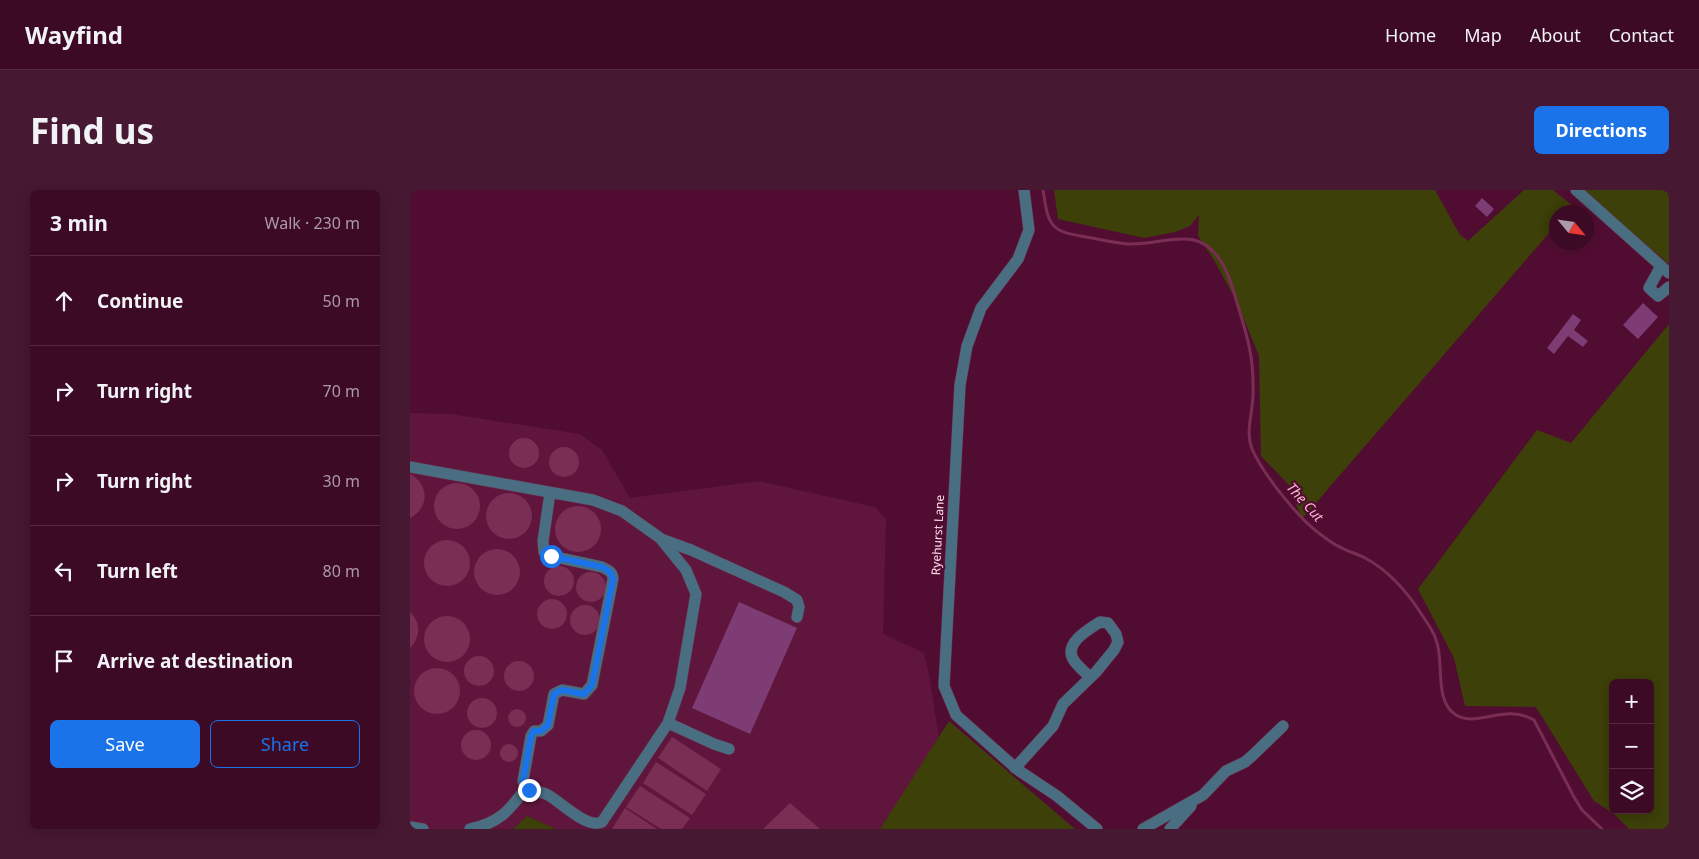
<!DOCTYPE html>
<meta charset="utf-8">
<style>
:root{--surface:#3c0a25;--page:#471832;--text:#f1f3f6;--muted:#ac9aa7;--line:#552b42;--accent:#1a73e8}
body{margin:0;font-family:"Noto Sans",sans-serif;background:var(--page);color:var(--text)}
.controls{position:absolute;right:15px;bottom:15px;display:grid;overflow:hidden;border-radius:8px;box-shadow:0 2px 12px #0003}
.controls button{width:45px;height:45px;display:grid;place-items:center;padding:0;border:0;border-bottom:1px solid var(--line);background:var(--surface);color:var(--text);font:25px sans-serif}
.compass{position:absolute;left:1139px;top:15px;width:45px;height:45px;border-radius:50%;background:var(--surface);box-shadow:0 2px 12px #0003;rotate:119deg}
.stop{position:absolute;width:15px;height:15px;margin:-11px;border:4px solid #1a73e8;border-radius:50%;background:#fff}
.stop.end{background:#1a73e8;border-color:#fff;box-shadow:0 1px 5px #0008}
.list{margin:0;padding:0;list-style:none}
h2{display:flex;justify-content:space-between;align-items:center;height:65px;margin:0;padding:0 20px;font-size:21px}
h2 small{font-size:16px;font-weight:400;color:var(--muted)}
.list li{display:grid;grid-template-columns:32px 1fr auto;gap:15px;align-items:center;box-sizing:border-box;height:90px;padding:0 20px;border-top:1px solid var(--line)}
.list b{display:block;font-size:19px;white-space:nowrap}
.list em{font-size:16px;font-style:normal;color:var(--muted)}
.actions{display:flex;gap:10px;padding:15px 20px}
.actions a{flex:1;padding:11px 0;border:1px solid var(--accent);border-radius:8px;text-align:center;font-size:18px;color:var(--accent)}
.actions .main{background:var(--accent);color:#fff}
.icon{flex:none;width:28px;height:28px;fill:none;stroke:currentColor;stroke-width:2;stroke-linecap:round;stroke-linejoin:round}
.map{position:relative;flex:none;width:1259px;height:639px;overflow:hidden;border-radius:8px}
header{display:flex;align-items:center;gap:30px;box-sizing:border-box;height:70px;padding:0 25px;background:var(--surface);border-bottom:1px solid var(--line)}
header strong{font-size:24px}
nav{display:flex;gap:28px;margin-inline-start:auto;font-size:18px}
.intro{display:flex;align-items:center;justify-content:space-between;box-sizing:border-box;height:120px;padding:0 30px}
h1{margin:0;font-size:35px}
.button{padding:12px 22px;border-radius:8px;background:var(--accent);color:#fff;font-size:18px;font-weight:700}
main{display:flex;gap:30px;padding:0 30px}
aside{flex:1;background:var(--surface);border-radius:8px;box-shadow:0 2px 12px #0003}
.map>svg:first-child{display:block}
.built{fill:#60153c}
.green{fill:#3d4008;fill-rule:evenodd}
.water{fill:#7b2e54}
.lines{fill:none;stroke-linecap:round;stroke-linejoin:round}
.stream{stroke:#7b2e54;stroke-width:3}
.building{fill:#7d3d74}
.minor-casing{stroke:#6c2e4e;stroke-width:12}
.minor{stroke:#496d81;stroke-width:11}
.route{stroke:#1a73e8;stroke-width:6}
.labels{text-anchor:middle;stroke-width:4.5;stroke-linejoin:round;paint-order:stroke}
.street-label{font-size:12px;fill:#fcdae7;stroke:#500d31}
.water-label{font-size:14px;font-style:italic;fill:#fcb7d3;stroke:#500d31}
</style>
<header>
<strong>Wayfind</strong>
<nav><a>Home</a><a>Map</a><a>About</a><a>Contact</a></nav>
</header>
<div class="intro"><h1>Find us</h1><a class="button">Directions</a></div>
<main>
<aside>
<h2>3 min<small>Walk · 230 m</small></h2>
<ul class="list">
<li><svg class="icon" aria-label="ahead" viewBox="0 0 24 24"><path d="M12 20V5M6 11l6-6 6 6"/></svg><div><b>Continue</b></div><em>50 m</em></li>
<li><svg class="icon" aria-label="right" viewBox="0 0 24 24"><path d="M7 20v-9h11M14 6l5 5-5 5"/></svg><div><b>Turn right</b></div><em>70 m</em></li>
<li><svg class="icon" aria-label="right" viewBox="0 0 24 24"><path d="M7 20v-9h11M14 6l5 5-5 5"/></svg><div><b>Turn right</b></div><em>30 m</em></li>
<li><svg class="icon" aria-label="left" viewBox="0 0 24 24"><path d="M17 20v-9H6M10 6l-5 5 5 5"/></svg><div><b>Turn left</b></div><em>80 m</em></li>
<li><svg class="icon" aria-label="arrive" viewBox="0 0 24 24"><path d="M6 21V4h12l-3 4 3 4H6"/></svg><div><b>Arrive at destination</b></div></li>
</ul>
<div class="actions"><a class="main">Save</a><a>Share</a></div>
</aside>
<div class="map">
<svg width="1259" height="639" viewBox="0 0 1259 639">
<rect width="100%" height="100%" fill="#500d31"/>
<polygon class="built" points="0,223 41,224 170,244 192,260 220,308 349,291 465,317 476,329 473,444 514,463 519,484 529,548 470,639 146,639 117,626 103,639 0,639"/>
<g class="green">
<polygon points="644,0 1025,0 1050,45 1058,51 1114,0 1143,0 1163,16 1157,22 1146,22 1146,35 892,329 878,294 851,266 849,166 827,112 804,70 788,46 789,25 780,36 765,42 734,48 648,29"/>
<polygon points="1171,0 1259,0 1259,74"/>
<path d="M1259,134v505h-40l-16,-16 -19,-12 -58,-94 -71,-1 -11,-48 -36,-69 119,-159 34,13zM1203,493h37v127h-37z"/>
<polygon points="539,531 665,639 470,639"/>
<polygon points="117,626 146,639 103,639"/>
</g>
<g class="water">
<circle cx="114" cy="263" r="15"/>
<circle cx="154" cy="272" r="15"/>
<path d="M0,284c19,10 20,34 0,44z"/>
<circle cx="47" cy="316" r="23"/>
<circle cx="99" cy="326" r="23"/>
<circle cx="168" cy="339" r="23"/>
<circle cx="37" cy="373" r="23"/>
<circle cx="87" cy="382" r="23"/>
<circle cx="149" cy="391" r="15"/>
<circle cx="181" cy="397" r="15"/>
<circle cx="142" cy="424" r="15"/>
<circle cx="175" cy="430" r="15"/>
<path d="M0,422c11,11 11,24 0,36z"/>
<circle cx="37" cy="449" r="23"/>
<circle cx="69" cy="481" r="15"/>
<circle cx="109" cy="486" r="15"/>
<circle cx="27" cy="501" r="23"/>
<circle cx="72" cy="523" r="15"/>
<circle cx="107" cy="528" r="9"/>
<circle cx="66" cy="555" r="15"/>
<polygon points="262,547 311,579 297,601 248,568"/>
<circle cx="99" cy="563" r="9"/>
<polygon points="246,572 296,604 282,625 233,593"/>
<polygon points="230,596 280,628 272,639 251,639 216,617"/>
<polygon points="380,613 410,639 353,639"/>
<polygon points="215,618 247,639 202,639"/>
</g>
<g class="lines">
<path class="stream" d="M633,0c2,11 3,28 11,36 8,8 22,9 32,11 13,2 28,6 42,7 35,2 68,-21 92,16 9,13 13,29 17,43 11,35 17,55 16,91 0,19 -8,37 -1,55 11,25 46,69 68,85 7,5 14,11 22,14 7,4 16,6 23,10 25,13 44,36 59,60 4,6 10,14 12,22 9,21 -3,61 20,75 21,13 49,-12 78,5l40,77 8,13 20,19"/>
</g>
<g class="building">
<polygon points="1072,8 1084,19 1077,27 1065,16"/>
<polygon points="1233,113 1248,127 1228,149 1213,135"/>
<polygon points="1163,124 1171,130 1164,140 1178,151 1173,157 1158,146 1144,164 1137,158"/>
<polygon points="329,412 387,438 340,544 282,518"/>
</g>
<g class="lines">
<defs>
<g id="minor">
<polyline points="614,0 619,40 608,69 571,118 557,156 550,195 534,496 546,525 608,580 647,606 687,639"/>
<polyline points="1166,0 1259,83"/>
<polyline points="1251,76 1239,98 1248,106 1259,97"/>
<path d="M0,277l183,33 29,11 38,27 26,32 10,24 -16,94 -12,35 -66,99c-15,7 -40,-19 -54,-27 -7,-4 -15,-3 -22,-7l-3,-7 8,-45 3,-5h7l7,-6 6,-31 8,-4 22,4 8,-9 21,-106c0,-7 -5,-9 -11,-12l-51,-11 -7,-4 -1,-11 7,-48"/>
<polyline points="251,349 281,360 374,402 387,410 389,417 387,427"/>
<polyline points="258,533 304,554 319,559"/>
<path d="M605,578l38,-42 10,-22 33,-32 18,-22 4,-8 -2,-8 -8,-11 -8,-1c-11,7 -36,21 -27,37 4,7 12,13 17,18"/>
<polyline points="0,637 13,639"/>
<path d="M60,639c29,-6 39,-18 56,-41"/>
<polyline points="733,639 793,605 816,581 835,572 843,565 873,536"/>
<polyline points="760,639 781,616"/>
</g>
</defs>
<use href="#minor" class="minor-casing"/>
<use href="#minor" class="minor"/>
</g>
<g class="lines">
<polyline class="route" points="119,600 116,598 113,591 121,546 124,541 131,541 138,535 144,504 152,500 174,504 182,495 203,389 200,382 192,377 141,366"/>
</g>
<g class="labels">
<g class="street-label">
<text transform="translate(528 345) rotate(-87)" y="4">Ryehurst Lane</text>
</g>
<g class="water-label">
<text transform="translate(895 312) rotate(48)" y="5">The Cut</text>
</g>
</g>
</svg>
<div class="controls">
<button>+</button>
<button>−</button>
<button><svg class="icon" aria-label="layers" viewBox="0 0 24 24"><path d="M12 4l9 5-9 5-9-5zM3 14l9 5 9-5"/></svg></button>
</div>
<svg class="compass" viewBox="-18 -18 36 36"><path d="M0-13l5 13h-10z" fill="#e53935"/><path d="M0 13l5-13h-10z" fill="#ac9aa7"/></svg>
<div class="stop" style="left:141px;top:366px"></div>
<div class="stop end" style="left:119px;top:600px"></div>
</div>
</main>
